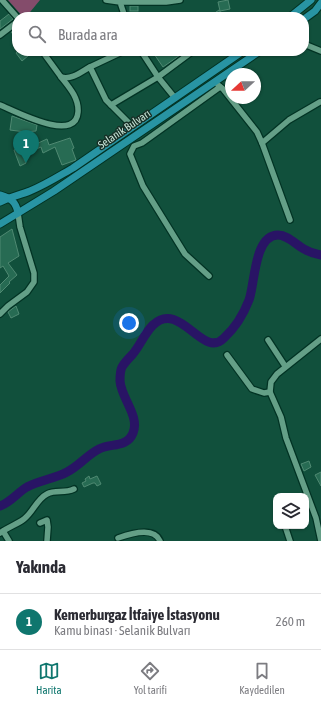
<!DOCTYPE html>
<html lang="tr">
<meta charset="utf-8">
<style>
:root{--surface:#fff;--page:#f2f2f3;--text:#2b2b33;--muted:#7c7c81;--line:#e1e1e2;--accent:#0f766e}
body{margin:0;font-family:"Asap Condensed",sans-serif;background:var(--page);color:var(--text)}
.controls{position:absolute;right:12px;bottom:12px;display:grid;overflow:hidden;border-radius:8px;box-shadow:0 1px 3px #0004}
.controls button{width:36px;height:36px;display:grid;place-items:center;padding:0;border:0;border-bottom:1px solid var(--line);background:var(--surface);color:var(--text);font:20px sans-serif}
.compass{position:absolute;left:225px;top:68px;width:36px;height:36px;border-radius:50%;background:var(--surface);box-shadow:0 1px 3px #0004;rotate:249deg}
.you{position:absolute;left:129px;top:323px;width:14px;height:14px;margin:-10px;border:3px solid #fff;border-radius:50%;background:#1a73e8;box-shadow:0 0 0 6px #1a73e833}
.badge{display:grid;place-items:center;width:26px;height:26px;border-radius:50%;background:var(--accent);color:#fff;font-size:13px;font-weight:700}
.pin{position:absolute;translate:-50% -33px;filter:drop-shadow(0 1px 2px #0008)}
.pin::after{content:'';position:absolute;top:21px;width:14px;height:12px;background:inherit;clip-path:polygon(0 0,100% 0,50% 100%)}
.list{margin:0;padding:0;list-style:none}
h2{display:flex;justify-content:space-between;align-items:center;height:52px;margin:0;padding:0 16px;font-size:17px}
h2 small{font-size:13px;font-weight:400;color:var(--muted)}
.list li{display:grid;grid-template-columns:26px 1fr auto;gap:12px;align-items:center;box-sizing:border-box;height:56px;padding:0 16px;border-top:1px solid var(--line)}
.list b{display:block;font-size:15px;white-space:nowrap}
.list p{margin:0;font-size:13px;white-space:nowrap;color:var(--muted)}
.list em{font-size:13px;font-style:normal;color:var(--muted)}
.icon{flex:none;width:22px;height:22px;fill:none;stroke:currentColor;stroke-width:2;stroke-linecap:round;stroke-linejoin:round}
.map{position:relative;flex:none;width:321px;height:541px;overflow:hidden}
.search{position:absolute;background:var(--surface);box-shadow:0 1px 3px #0004;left:12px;right:12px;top:12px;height:44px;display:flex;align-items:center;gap:10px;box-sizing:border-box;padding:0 14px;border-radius:16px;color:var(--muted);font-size:15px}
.sheet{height:108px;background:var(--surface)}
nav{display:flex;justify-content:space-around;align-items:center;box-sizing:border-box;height:56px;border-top:1px solid var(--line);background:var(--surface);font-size:11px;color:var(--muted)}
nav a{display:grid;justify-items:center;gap:2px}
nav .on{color:var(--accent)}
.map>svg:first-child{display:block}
.green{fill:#844c6b}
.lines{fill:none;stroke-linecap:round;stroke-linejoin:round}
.river{stroke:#291465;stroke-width:9}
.building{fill:#276b53;stroke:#4f8972}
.minor-casing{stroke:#023324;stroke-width:8}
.major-casing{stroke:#023324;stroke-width:9}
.minor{stroke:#649f87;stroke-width:5.5}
.major{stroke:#2894a3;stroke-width:7}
.labels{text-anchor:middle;stroke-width:3;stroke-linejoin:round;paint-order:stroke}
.street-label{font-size:11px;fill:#c7e4d7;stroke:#183027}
</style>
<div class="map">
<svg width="321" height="541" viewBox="0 0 321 541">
<rect width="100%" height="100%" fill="#11503c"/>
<polygon class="green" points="8,0 40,0 26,17 23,17"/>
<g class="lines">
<path class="river" d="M0,506c11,-4 17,-13 27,-19 13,-7 27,-8 40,-15 12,-6 20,-17 32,-23 11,-6 28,-1 34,-16 7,-17 -12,-35 -13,-52 0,-5 0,-10 2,-14 3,-5 6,-8 10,-12 8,-9 12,-21 21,-30 27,-26 50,35 71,13 11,-10 20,-25 25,-38 6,-16 5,-65 29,-65 10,0 18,10 26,14 5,3 11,5 17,6"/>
</g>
<g class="building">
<polygon points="228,0 230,9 220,11 218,2"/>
<rect x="130" y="6" width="8" height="5"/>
<polygon points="219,10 224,17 209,17"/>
<polygon points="9,14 13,19 0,29 0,21"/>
<polygon points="17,27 17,39 11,32"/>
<polygon points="18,51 26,51 29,55 22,61 16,53"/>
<polygon points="152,51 164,51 166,53 168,51 186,51 163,67"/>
<polygon points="12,116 37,125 36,131 25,132 10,130"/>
<polygon points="70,138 74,148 72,149 76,160 62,165 55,147 43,153 41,147 26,153 27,158 24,159 26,163 20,166 14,150 35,141 36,144 47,139 49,145"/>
<polygon points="12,229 19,256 8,263 17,275 9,282 10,283 0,293 0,285 9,276 3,266 0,268 0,237"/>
<polygon points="16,306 19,314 11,318 8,312"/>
<polygon points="309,461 311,467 304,471 301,464"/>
<polygon points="321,472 321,486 315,475"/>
<polygon points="89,476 90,479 97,476 101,484 97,486 95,483 93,483 84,487 82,483 86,481 85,479"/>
</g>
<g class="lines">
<defs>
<g id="minor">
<polyline points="2,0 17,17"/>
<polyline points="106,0 120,2 125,17"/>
<polyline points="120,2 166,2 180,0"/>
<polyline points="0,35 17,22"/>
<polyline points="304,44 321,51"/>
<path d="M42,51l19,26c11,3 20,-5 29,-10"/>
<polyline points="124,51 90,67 106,100 133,127"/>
<polyline points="141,51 158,77 175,98"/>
<polyline points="218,85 223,89 257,132 262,143 290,220"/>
<path d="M0,105c15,6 76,39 78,7 1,-14 -9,-25 -17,-35"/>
<polyline points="111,105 158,77 193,51"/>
<polyline points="262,143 289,120 320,102"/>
<polyline points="209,276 185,254 143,186 130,154 134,146 142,143 220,87"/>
<polyline points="0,314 8,306 27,292 34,282 34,273 20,227 18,213"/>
<polyline points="268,340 285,366"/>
<polyline points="227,355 252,389 264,393 270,392"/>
<polyline points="40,523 47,520 48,527 47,541"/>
<polyline points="285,526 290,541"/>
<polyline points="3,531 9,541"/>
<path d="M0,533c8,-6 16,-8 24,-14 9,-7 13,-20 23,-25 9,-5 17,0 27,-5"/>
<path d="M118,538c11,-4 36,-12 42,3"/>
<polyline points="321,541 316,518 286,438 281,417 270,392 271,382 277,374 321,339"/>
</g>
<g id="major">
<polyline points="290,17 311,0"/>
<polyline points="304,19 315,11 321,3"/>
<path d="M0,195c11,3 16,7 18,18"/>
<path d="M0,202c10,-5 20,-7 30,-11 15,-6 29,-15 43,-23l170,-117"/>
<polyline points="0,224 54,191 260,51"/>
</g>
</defs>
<use href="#minor" class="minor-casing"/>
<use href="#major" class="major-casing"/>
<use href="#minor" class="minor"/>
<use href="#major" class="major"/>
</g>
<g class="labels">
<g class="street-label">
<text transform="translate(124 129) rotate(-34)" y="4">Selanik Bulvarı</text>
</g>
</g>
</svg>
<div class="controls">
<button><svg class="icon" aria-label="layers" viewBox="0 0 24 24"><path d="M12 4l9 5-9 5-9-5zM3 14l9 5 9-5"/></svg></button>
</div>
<svg class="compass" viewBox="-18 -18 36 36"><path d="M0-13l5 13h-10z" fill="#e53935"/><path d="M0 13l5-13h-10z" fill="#7c7c81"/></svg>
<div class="you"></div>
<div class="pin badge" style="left:26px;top:163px">1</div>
<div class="search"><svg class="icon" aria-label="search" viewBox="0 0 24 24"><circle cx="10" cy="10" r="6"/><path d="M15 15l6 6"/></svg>Burada ara</div>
</div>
<section class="sheet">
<h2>Yakında<small></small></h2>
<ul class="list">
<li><span class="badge">1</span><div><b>Kemerburgaz İtfaiye İstasyonu</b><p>Kamu binası · Selanik Bulvarı</p></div><em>260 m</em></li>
</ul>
</section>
<nav>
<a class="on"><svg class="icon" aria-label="map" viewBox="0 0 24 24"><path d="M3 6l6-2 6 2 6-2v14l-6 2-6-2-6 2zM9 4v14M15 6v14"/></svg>Harita</a>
<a><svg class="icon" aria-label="directions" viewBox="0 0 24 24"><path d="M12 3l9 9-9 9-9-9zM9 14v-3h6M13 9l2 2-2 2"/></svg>Yol tarifi</a>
<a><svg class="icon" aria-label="saved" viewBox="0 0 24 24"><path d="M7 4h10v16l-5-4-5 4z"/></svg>Kaydedilen</a>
</nav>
